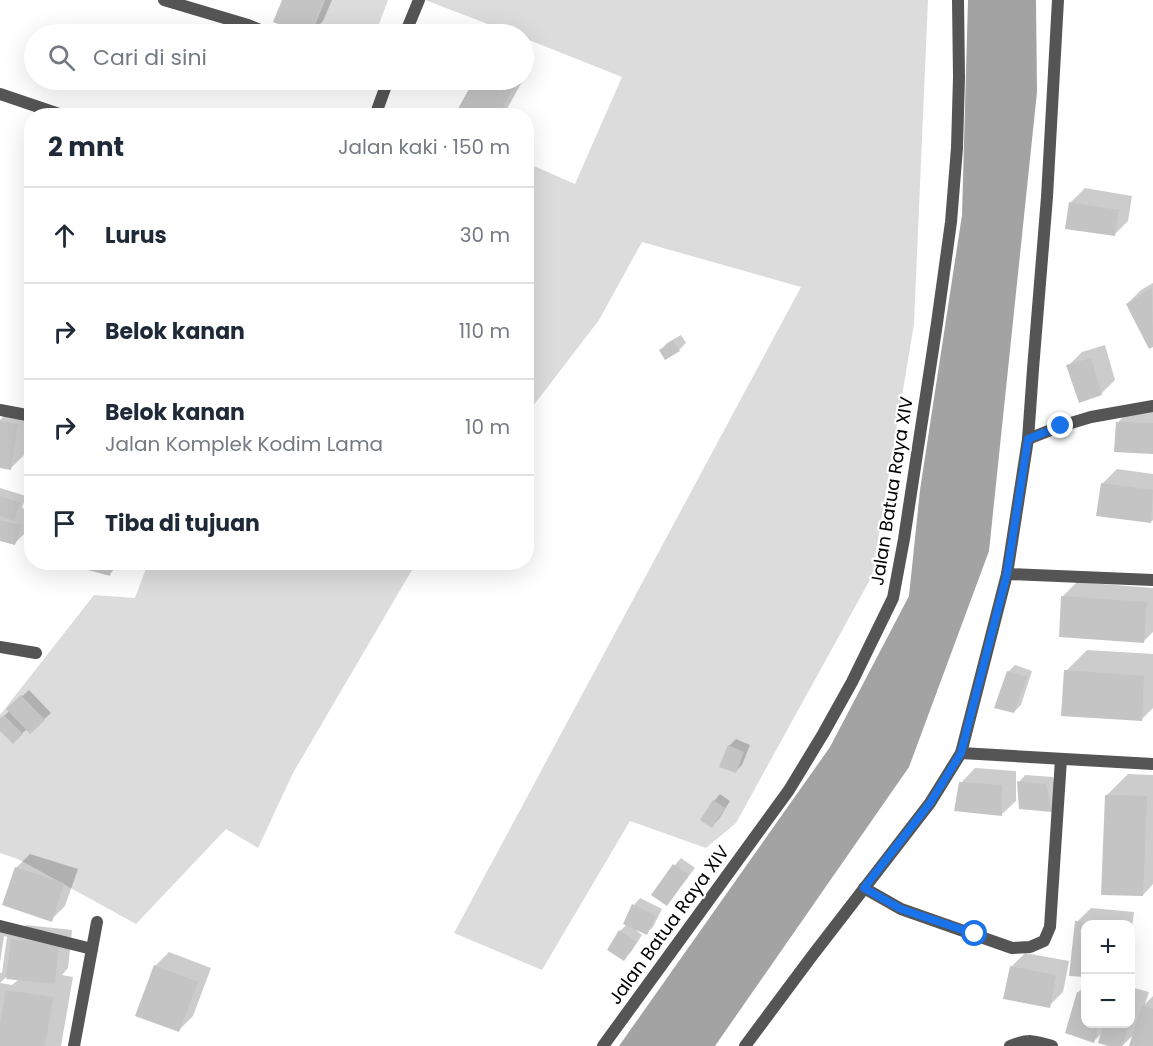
<!DOCTYPE html>
<html lang="id">
<meta charset="utf-8">
<style>
:root{--surface:#fff;--page:#f2f2f3;--text:#1f2937;--muted:#747a83;--line:#e0e1e3}
body{margin:0;font-family:Poppins,sans-serif;background:var(--page);color:var(--text)}
.controls{position:absolute;right:18px;bottom:18px;display:grid;overflow:hidden;border-radius:12px;box-shadow:0 6px 24px #0002}
.controls button{width:54px;height:54px;display:grid;place-items:center;padding:0;border:0;border-bottom:2px solid var(--line);background:var(--surface);color:var(--text);font:30px sans-serif}
.stop{position:absolute;width:18px;height:18px;margin:-14px;border:4px solid #1a73e8;border-radius:50%;background:#fff}
.stop.end{background:#1a73e8;border-color:#fff;box-shadow:0 2px 6px #0008}
.list{margin:0;padding:0;list-style:none}
h2{display:flex;justify-content:space-between;align-items:center;height:78px;margin:0;padding:0 24px;font-size:26px}
h2 small{font-size:20px;font-weight:400;color:var(--muted)}
.list li{display:grid;grid-template-columns:39px 1fr auto;gap:18px;align-items:center;box-sizing:border-box;height:96px;padding:0 24px;border-top:2px solid var(--line)}
.list b{display:block;font-size:22px;white-space:nowrap}
.list p{margin:0;font-size:20px;white-space:nowrap;color:var(--muted)}
.list em{font-size:20px;font-style:normal;color:var(--muted)}
.icon{flex:none;width:33px;height:33px;fill:none;stroke:currentColor;stroke-width:2;stroke-linecap:round;stroke-linejoin:round}
.map{position:relative;flex:none;width:1153px;height:1046px;overflow:hidden}
.search{position:absolute;background:var(--surface);box-shadow:0 6px 24px #0002;left:24px;top:24px;width:510px;height:66px;display:flex;align-items:center;gap:15px;box-sizing:border-box;padding:0 21px;border-radius:33px;color:var(--muted);font-size:22px}
.panel{position:absolute;background:var(--surface);box-shadow:0 6px 24px #0002;left:24px;top:108px;width:510px;height:462px;border-radius:24px}
.map>svg:first-child{display:block}
.green{fill:#dcdcdc}
.water{fill:#a3a3a3}
.shadow{fill:#0003;fill-rule:evenodd}
.building{fill:#c4c4c4}
.lines{fill:none;stroke-linecap:round;stroke-linejoin:round}
.street{stroke:#555;stroke-width:12}
.route{stroke:#1a73e8;stroke-width:8}
.labels{text-anchor:middle;stroke-width:4.5;stroke-linejoin:round;paint-order:stroke}
.street-label{font-size:18px;fill:#000;stroke:#fff}
</style>
<div class="map">
<svg width="1153" height="1046" viewBox="0 0 1153 1046">
<rect width="100%" height="100%" fill="#fff"/>
<g class="green">
<polygon points="325,0 388,0 376,32 315,25"/>
<polygon points="425,0 928,0 914,324 872,576 736,823 706,848 630,821 542,970 454,933 801,287 642,242 599,320 527,414 527,163 575,184 622,77 524,38 524,34 514,34"/>
<polygon points="148,563 416,563 293,773 258,848 226,829 136,924 18,859 0,853 0,715 94,595 135,598"/>
</g>
<polygon class="water" points="968,0 1036,0 1037,92 989,551 909,767 715,1046 619,1046 830,747 909,596 920,490 962,215"/>
<g class="shadow">
<polygon points="284,0 332,0 323,21 310,34 275,21"/>
<polygon points="524,68 528,70 524,79"/>
<polygon points="475,80 523,80 503,116 455,115"/>
<polygon points="1085,188 1132,196 1128,221 1114,235 1071,202"/>
<polygon points="1153,283 1153,345 1150,347 1127,304 1141,290"/>
<polygon points="681,335 686,343 679,350 661,350 667,343"/>
<polygon points="1105,345 1115,380 1101,394 1068,366 1082,352"/>
<polygon points="13,407 31,410 25,454 11,468 0,466 0,420"/>
<polygon points="1132,408 1153,409 1153,453 1118,422"/>
<polygon points="1117,469 1153,474 1153,520 1151,522 1102,484"/>
<polygon points="0,488 26,496 22,508 32,511 32,520 29,529 15,543 0,540"/>
<polygon points="64,562 121,562 110,574"/>
<polygon points="1077,582 1153,588 1153,632 1143,642 1063,596"/>
<polygon points="1087,650 1153,654 1153,708 1141,720 1066,671"/>
<polygon points="1015,665 1032,671 1021,705 1014,712 1008,672"/>
<polygon points="29,690 51,713 30,732 27,729 13,742 0,729 0,721 9,711 8,709"/>
<polygon points="736,739 750,745 742,765 735,772 729,746"/>
<polygon points="975,768 1016,771 1016,801 1001,815 961,783"/>
<polygon points="1128,774 1153,775 1153,884 1143,895 1107,795"/>
<polygon points="1025,775 1053,777 1058,804 1051,810 1019,782"/>
<polygon points="720,794 730,801 719,819 712,826 714,801"/>
<polygon points="30,854 78,869 65,906 51,920 16,868"/>
<polygon points="681,858 695,868 673,897 667,904 653,894 675,865"/>
<polygon points="640,898 662,909 653,927 646,933 638,929 637,931 642,935 631,952 624,959 620,931 627,924 634,905"/>
<polygon points="1091,908 1134,912 1130,943 1130,924 1086,924 1077,922"/>
<path d="M26,925l46,5 -4,38 -6,7 11,2 -12,69h-61v-73h2l5,-36 -3,-1 -4,27v-36l17,7zM6,977l13,2 -7,6 -12,-2z"/>
<polygon points="169,952 211,968 193,1016 179,1030 155,966"/>
<polygon points="1025,953 1069,961 1063,992 1049,1006 1011,967"/>
<polygon points="1086,985 1086,1024 1130,1024 1130,987 1149,992 1145,1004 1153,996 1153,1046 1130,1046 1134,1034 1122,1046 1113,1046 1103,1032 1094,1041 1067,1032 1078,992"/>
</g>
<g class="building">
<polygon points="282,0 324,0 310,34 304,34 273,22"/>
<polygon points="474,80 506,80 515,85 498,116 454,116"/>
<polygon points="1069,202 1119,210 1115,236 1065,229"/>
<polygon points="1152,288 1153,347 1149,349 1126,304"/>
<polygon points="673,341 680,351 665,360 659,350"/>
<polygon points="1091,358 1102,395 1079,403 1066,365"/>
<polygon points="0,421 18,424 11,470 0,468"/>
<polygon points="1116,422 1153,423 1153,454 1114,452"/>
<polygon points="1101,483 1153,490 1151,523 1096,516"/>
<polygon points="0,496 20,503 14,521 0,516"/>
<polygon points="0,520 21,525 15,545 0,541"/>
<polygon points="59,562 113,562 110,576"/>
<polygon points="1061,596 1147,602 1144,643 1059,637"/>
<polygon points="1064,670 1144,676 1142,721 1061,716"/>
<polygon points="1007,671 1027,677 1014,713 994,708"/>
<polygon points="21,695 45,720 30,734 6,709"/>
<polygon points="4,715 23,734 13,744 0,731 0,718"/>
<polygon points="728,745 744,752 736,773 719,767"/>
<polygon points="1017,781 1046,784 1052,812 1019,809"/>
<polygon points="959,782 1002,785 1002,816 954,811"/>
<polygon points="1105,795 1147,796 1143,896 1101,895"/>
<polygon points="713,800 725,808 712,828 700,820"/>
<polygon points="673,864 689,875 667,906 651,895"/>
<polygon points="15,867 64,883 52,922 2,905"/>
<polygon points="632,904 656,916 647,935 623,924"/>
<polygon points="1075,921 1094,923 1094,924 1086,924 1086,977 1069,976"/>
<polygon points="619,930 637,942 624,961 607,950"/>
<polygon points="11,939 59,944 55,984 6,979"/>
<polygon points="154,965 198,982 179,1032 135,1016"/>
<polygon points="1010,966 1056,975 1050,1008 1003,999"/>
<polygon points="6,990 53,997 45,1046 0,1046 0,1024"/>
<polygon points="1077,992 1086,994 1086,1024 1099,1024 1094,1043 1065,1033"/>
<polygon points="1142,1005 1153,1009 1153,1046 1129,1046"/>
<polygon points="1104,1024 1130,1024 1122,1046 1108,1046 1098,1043"/>
</g>
<g class="lines">
<g class="street">
<polyline points="164,0 248,25 270,34"/>
<polyline points="405,34 419,0"/>
<polyline points="0,94 65,116"/>
<polyline points="375,116 388,80"/>
<polyline points="0,410 32,416"/>
<polyline points="1028,439 1061,426 1091,417 1153,406"/>
<polyline points="1007,574 1153,580"/>
<polyline points="0,647 36,653"/>
<polyline points="961,753 1153,764"/>
<polyline points="864,888 901,909 1012,948 1030,947 1044,941 1050,927 1061,759"/>
<polyline points="0,926 92,949"/>
<polyline points="74,1046 97,922"/>
<polyline points="603,1046 789,790 823,734 852,682 893,598 904,539 937,323 951,222 957,148 959,77 958,0"/>
<polyline points="745,1046 812,956 930,803 961,753 1007,574 1028,439 1033,369 1047,197 1058,0"/>
<path d="M1010,1046c18,-7 24,-6 42,0"/>
</g>
</g>
<g class="lines">
<polyline class="route" points="975,934 901,909 864,888 930,803 961,753 1007,574 1028,439 1061,426"/>
</g>
<g class="labels">
<g class="street-label">
<text transform="translate(892 491) rotate(-81)" y="6">Jalan Batua Raya XIV</text>
<text transform="translate(669 925) rotate(-54)" y="6">Jalan Batua Raya XIV</text>
</g>
</g>
</svg>
<div class="controls">
<button>+</button>
<button>−</button>
</div>
<div class="stop" style="left:975px;top:934px"></div>
<div class="stop end" style="left:1061px;top:426px"></div>
<div class="search"><svg class="icon" aria-label="search" viewBox="0 0 24 24"><circle cx="10" cy="10" r="6"/><path d="M15 15l6 6"/></svg>Cari di sini</div>
<section class="panel">
<h2>2 mnt<small>Jalan kaki · 150 m</small></h2>
<ul class="list">
<li><svg class="icon" aria-label="ahead" viewBox="0 0 24 24"><path d="M12 20V5M6 11l6-6 6 6"/></svg><div><b>Lurus</b></div><em>30 m</em></li>
<li><svg class="icon" aria-label="right" viewBox="0 0 24 24"><path d="M7 20v-9h11M14 6l5 5-5 5"/></svg><div><b>Belok kanan</b></div><em>110 m</em></li>
<li><svg class="icon" aria-label="right" viewBox="0 0 24 24"><path d="M7 20v-9h11M14 6l5 5-5 5"/></svg><div><b>Belok kanan</b><p>Jalan Komplek Kodim Lama</p></div><em>10 m</em></li>
<li><svg class="icon" aria-label="arrive" viewBox="0 0 24 24"><path d="M6 21V4h12l-3 4 3 4H6"/></svg><div><b>Tiba di tujuan</b></div></li>
</ul>
</section>
</div>
